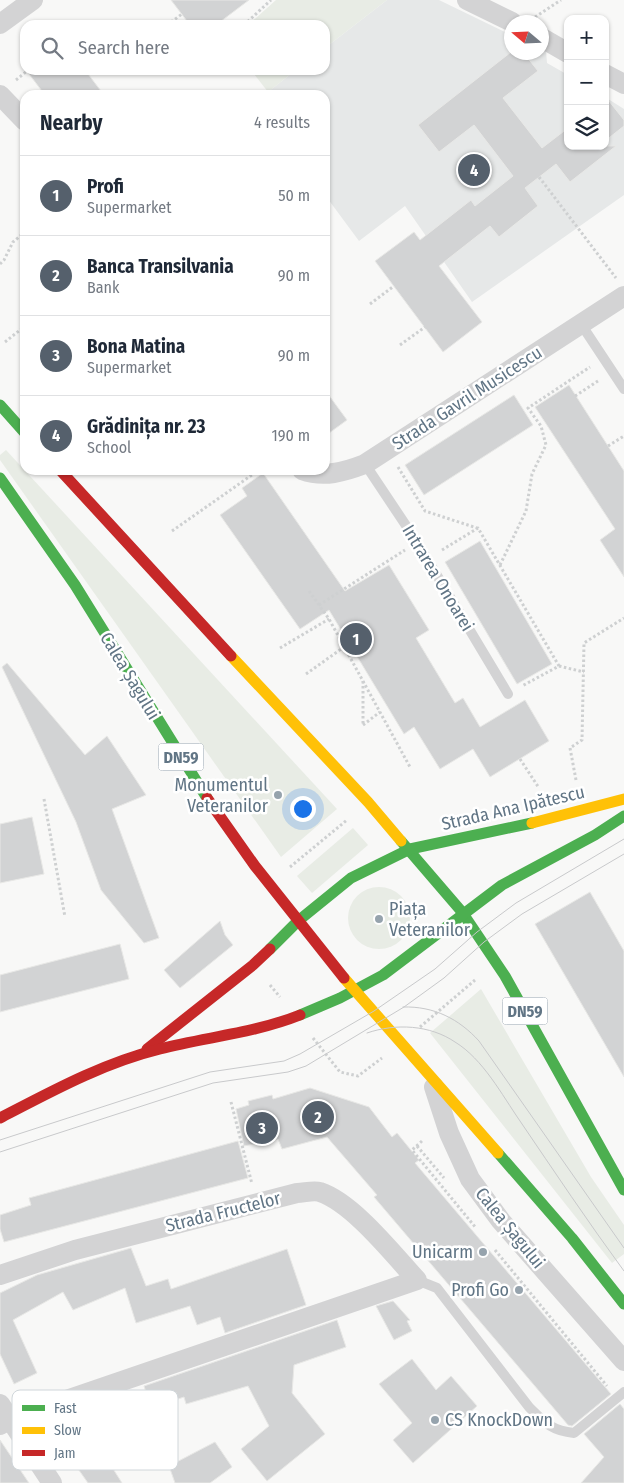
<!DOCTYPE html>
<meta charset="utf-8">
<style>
:root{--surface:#fff;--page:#f2f2f3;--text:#1f2937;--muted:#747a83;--line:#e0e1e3;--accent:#55606c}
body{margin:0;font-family:"Fira Sans Condensed",sans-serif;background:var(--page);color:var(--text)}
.controls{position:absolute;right:15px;top:15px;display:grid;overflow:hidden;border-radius:10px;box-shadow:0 1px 4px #0004}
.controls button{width:45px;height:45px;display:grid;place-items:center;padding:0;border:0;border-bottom:1px solid var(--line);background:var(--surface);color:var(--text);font:25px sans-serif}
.compass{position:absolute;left:504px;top:15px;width:45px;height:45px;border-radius:50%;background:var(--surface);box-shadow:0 1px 4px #0004;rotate:289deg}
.you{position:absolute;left:302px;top:808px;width:18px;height:18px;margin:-12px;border:4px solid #fff;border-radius:50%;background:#1a73e8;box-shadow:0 0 0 8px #1a73e833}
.badge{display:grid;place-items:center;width:32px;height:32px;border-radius:50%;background:var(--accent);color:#fff;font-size:16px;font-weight:700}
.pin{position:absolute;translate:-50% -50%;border:2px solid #fff;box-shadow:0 1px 5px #0006}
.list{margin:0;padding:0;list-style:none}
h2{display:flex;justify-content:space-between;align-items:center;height:65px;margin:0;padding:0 20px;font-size:21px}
h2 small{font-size:16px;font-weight:400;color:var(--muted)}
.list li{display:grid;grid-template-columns:32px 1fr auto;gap:15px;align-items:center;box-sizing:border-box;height:80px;padding:0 20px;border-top:1px solid var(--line)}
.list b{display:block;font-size:19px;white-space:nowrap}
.list p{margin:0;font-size:16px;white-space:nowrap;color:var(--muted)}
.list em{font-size:16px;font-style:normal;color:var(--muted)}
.icon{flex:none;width:28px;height:28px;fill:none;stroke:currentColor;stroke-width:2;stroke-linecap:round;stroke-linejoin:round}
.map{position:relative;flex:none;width:624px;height:1483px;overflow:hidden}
.search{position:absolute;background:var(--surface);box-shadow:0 1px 4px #0004;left:20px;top:20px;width:310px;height:55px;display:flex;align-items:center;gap:12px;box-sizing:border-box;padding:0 18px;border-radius:15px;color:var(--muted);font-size:19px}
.panel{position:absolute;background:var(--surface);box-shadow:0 1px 4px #0004;left:20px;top:90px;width:310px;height:385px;border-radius:15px}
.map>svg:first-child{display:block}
.built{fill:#e6e8e8}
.green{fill:#e8ece5}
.building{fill:#d2d3d4;stroke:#e8e8e6}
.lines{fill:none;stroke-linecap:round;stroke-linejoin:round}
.path{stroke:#ced0d1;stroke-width:3;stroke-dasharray:2.5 2.5;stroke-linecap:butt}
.lane{stroke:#d3d3d4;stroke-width:10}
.street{stroke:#d3d3d4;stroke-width:20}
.fast{stroke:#4caf50;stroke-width:11}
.slow{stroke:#ffc107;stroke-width:11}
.jam{stroke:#c62828;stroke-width:11}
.tram{stroke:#c8c9cb;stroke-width:1}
.poi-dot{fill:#96a3ad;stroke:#fff;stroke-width:2}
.labels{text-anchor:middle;stroke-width:5;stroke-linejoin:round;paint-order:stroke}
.shield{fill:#fff;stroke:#909eaa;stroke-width:1}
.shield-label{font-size:16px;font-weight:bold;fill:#617585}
.street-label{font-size:18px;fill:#617585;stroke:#fff}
.poi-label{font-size:18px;fill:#617585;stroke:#fff;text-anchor:end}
.key{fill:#fff;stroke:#d0d6da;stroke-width:1}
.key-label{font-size:14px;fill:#617585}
</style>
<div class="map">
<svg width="624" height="1483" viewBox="0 0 624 1483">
<rect width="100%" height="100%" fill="#f8f8f7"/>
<polygon class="built" points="387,0 439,0 511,35 512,52 542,52 542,49 546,51 547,63 568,75 568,146 605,146 605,97 624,109 624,195 472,302 405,206 359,241 325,195 325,95 264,95 296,70 325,70 325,48"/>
<g class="green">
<polygon points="276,0 387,0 325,48 325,25 248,25"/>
<polygon points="251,70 296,70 268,92"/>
<polygon points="6,450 337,809 281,857 0,460 0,455"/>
<polygon points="353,828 368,845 312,893 297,876"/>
<circle cx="379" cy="918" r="31"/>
<polygon points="481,989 591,1177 624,1225 624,1254 612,1263 430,1033"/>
</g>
<g class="building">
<polygon points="171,0 249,0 216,25 190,25"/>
<polygon points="511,52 523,52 538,71 503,98 542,148 568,128 568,146 616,146 570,182 556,164 525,188 538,206 499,237 490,226 439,266 482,322 443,352 375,261 414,232 420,240 471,200 475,206 513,176 474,125 439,152 418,125"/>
<polygon points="26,70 85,70 104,95 45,95"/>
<polygon points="605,96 624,120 624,126 605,141"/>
<polygon points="569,385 624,471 624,577 600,540 615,529 535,407"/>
<polygon points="325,390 347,420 325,436"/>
<polygon points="514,395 533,425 424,495 405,465"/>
<polygon points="263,473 345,591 389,565 429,630 416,638 455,703 463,698 480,727 525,700 549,741 490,777 473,749 440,769 414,727 404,734 329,610 300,629 220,515 247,496 242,488"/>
<polygon points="480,541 552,664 517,684 445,562"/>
<polygon points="7,663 85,755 107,736 146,795 112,809 159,938 144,943 101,890 76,822 2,667"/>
<polygon points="32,817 44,874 0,883 0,824"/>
<polygon points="590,892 624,951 624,1077 535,924"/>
<polygon points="220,921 225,935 233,945 180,988 164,970"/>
<polygon points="120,944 129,979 0,1012 0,975"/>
<polygon points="310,1088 369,1107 392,1137 397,1133 419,1160 415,1163 611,1394 572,1426 568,1425 374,1197 377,1195 327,1137 282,1149 278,1139 244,1146 236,1109 249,1105 248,1101 272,1095 273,1099"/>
<polygon points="238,1141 248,1178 4,1242 0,1229 0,1215 31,1205 29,1198"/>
<polygon points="131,1248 146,1286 168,1279 171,1289 287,1249 306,1305 225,1333 220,1317 197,1325 190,1306 136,1323 125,1288 73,1310 63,1292 13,1320 37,1373 14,1384 0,1354 0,1293 37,1275"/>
<polygon points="393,1301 410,1320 407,1321 412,1331 394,1340 376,1306"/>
<polygon points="337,1320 346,1347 294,1365 292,1393 325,1434 267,1481 241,1449 269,1426 248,1386 186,1404 184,1397 151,1408 144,1386"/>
<polygon points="412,1359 436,1390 451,1376 477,1406 413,1463 393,1440 412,1423 379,1384"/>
<polygon points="103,1404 126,1439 105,1456 122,1483 88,1483 45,1422 77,1409 83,1417"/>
<polygon points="620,1404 624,1409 624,1483 581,1483 604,1457 584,1434"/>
<polygon points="0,1440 29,1483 0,1483"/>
<polygon points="215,1442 232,1467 210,1483 175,1483 169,1466"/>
</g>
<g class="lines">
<g class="path">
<polyline points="535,17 561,0"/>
<polyline points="167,25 182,14"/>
<polyline points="244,25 271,0"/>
<polyline points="16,80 27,71"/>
<polyline points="539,177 616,278"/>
<polyline points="0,264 4,260 13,242 25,232"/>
<polyline points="370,304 394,286"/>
<polyline points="5,342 25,326"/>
<polyline points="400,345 425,327"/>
<polyline points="575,396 598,381"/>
<polyline points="608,446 624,436"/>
<polyline points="398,467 425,511 477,528"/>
<polyline points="172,531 259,470"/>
<polyline points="442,550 478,528 559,666 522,686"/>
<polyline points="500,565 526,511 532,474 546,445 541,426 528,408 590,367"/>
<polyline points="309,591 329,619 410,767"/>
<polyline points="319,605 405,550"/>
<polyline points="280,648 329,619"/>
<polyline points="559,666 584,672"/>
<polyline points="306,674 344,647"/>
<polyline points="363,681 363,725"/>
<polyline points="363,725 380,712"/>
<polyline points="520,759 539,788"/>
<polyline points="576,780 570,748 582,740 584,643 624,618"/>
<polyline points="44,799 65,917"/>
<polyline points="290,867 347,820"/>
<polyline points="270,985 280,997"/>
<polyline points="420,1027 475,980"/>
<polyline points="313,1038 340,1072 358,1076 382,1058"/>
<polyline points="231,1102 252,1184"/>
<polyline points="422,1141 412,1150 476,1228"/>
<polyline points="417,1146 444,1178"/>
<polyline points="495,1250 607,1386"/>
</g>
<g class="lane">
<polyline points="581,324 624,389"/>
<polyline points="365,464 417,542 508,694"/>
<path d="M417,1280l20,8 92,119c16,16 23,24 45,26l50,-41"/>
</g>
<g class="street">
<polyline points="467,0 512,22"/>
<polyline points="0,24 33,0"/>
<polyline points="542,38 568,53"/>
<polyline points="605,74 624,84"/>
<polyline points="0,95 25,121"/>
<path d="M302,470c22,8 42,2 63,-6l259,-168"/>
<polyline points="434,1087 449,1133 470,1179 501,1221 624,1361"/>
<path d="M0,1275l75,-25 222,-57c7,0 16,-3 23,-1 33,11 73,62 97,88l-406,139 -11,6"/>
<polyline points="0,1404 52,1483"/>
</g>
<g class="fast">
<polyline points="0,405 25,433"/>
<polyline points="0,478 75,585 207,798"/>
<polyline points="401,841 462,912 505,976 624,1190"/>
<polyline points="270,949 298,921 351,878 410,849 532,823"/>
<polyline points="300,1015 340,998 383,975 502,885 595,835 624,816"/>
<polyline points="498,1153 572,1238 624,1304"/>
</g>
<g class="slow">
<polyline points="231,656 368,802 401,841"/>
<polyline points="532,823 624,799"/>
<polyline points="344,978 498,1153"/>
</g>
<g class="jam">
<polyline points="60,470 231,656"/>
<polyline points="207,798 255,866 344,978"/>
<polyline points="147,1049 253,965 270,949"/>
<path d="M0,1118c52,-27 103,-55 160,-69 47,-12 95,-16 140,-34"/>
</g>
<g class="tram">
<path d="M403,1007c31,-1 56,12 76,34l145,207"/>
<path d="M367,1033c29,-10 63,-8 88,9 28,17 47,53 65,79 34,50 68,101 104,150"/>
<polyline points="0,1140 210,1072 284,1061 300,1054 374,1011 435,969 477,932 516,903 624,839"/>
<polyline points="0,1152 213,1083 288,1072 306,1066 404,1007 444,978 484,942 522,914 624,854"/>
</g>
</g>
<g class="poi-dot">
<circle cx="278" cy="795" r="5"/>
<circle cx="379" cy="919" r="5"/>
<circle cx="483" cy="1252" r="5"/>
<circle cx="519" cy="1290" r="5"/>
<circle cx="435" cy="1420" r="5"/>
</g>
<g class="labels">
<g class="shield">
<rect x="158.5" y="743.5" width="45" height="27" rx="4"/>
<rect x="502.5" y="997.5" width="45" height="27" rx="4"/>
</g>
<g class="shield-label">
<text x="181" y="763">DN59</text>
<text x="525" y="1017">DN59</text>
</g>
<g class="street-label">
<text transform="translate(467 398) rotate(-33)" y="6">Strada Gavril Musicescu</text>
<text transform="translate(438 578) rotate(59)" y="6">Intrarea Onoarei</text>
<text transform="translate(130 676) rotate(59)" y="6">Calea Șagului</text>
<text transform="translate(513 808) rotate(-13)" y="6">Strada Ana Ipătescu</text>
<text transform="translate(223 1212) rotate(-14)" y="6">Strada Fructelor</text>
<text transform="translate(510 1228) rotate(51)" y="6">Calea Șagului</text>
</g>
<g class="poi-label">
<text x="268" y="791">Monumentul<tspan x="268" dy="21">Veteranilor</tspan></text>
<text x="389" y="915" text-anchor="start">Piața<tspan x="389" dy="21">Veteranilor</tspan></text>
<text x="473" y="1258">Unicarm</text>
<text x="509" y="1296">Profi Go</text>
<text x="445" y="1426" text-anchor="start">CS KnockDown</text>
</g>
</g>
<rect x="12" y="1390" width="166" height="80" rx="8" class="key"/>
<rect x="22" y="1405" width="23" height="6" fill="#4caf50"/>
<rect x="22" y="1427" width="23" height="7" fill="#ffc107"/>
<rect x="22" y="1450" width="23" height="6" fill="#c62828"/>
<g class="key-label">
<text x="54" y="1413">Fast</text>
<text x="54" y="1435">Slow</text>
<text x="54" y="1458">Jam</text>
</g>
</svg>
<div class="controls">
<button>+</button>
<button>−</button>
<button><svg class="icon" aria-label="layers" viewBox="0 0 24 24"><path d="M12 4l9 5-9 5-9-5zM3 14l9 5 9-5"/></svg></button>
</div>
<svg class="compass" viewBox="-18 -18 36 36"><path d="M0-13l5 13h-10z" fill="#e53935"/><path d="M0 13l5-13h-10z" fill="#747a83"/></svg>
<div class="you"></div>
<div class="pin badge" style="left:356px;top:639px">1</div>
<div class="pin badge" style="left:318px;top:1117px">2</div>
<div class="pin badge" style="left:262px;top:1128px">3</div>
<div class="pin badge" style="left:474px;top:170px">4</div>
<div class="search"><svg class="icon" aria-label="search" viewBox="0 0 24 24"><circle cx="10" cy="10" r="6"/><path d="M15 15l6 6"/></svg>Search here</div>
<section class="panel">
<h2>Nearby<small>4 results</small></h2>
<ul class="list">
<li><span class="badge">1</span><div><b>Profi</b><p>Supermarket</p></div><em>50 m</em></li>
<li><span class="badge">2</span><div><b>Banca Transilvania</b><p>Bank</p></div><em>90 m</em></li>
<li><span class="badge">3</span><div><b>Bona Matina</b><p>Supermarket</p></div><em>90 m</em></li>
<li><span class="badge">4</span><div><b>Grădinița nr. 23</b><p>School</p></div><em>190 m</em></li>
</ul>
</section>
</div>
